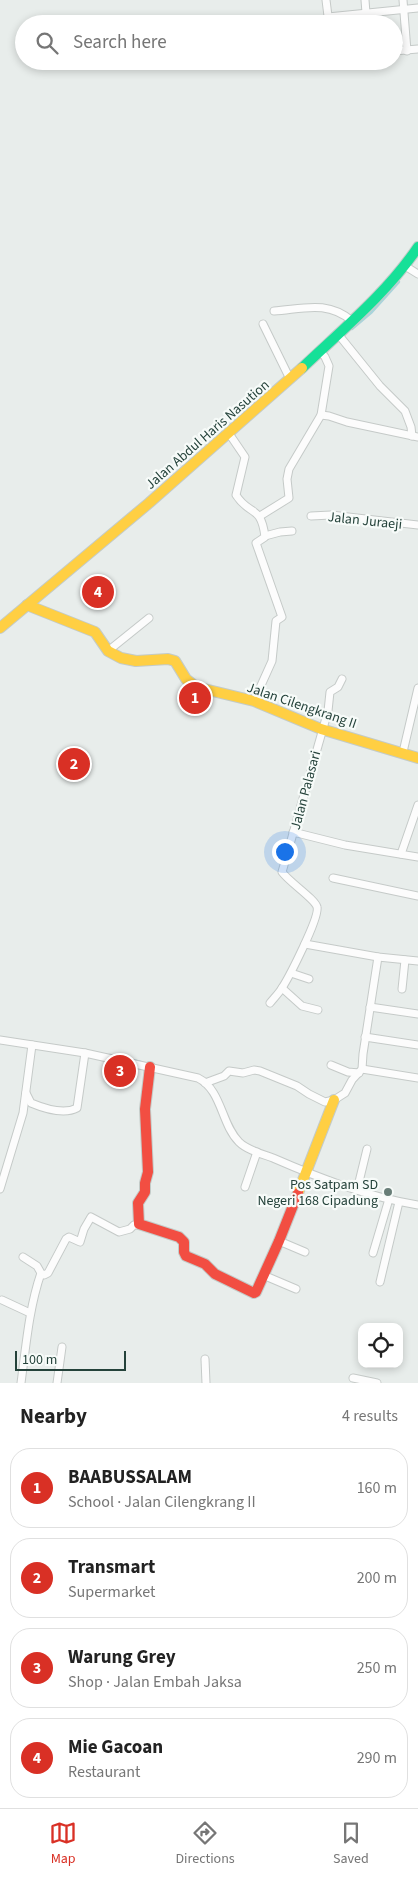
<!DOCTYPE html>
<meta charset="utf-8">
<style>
:root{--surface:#fff;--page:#f2f2f2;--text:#222;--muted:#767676;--line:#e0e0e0;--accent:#d93025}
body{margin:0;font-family:"Source Sans 3",sans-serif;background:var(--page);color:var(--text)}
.controls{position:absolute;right:15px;bottom:15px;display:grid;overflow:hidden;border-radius:10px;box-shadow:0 2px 8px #0003}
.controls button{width:45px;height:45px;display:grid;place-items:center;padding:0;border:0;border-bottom:1px solid var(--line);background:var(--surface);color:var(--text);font:25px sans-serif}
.scale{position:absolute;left:15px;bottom:12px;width:111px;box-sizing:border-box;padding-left:5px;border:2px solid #24423a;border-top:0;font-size:14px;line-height:18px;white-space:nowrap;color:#24423a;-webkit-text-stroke:4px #f7fbf9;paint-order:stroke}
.you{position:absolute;left:284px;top:851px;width:18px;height:18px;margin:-12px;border:4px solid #fff;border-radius:50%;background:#1a73e8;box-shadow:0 0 0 8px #1a73e833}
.badge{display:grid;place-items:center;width:32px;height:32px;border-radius:50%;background:var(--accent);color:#fff;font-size:16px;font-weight:700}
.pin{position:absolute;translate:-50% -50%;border:2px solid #fff;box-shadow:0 1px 5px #0006}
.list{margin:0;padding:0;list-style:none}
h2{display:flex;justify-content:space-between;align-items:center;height:65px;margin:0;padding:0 20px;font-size:21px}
h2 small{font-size:16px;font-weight:400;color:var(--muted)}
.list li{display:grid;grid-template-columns:32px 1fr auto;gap:15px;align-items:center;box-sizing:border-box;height:80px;margin:0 10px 10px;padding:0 10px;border:1px solid var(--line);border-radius:20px}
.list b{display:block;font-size:19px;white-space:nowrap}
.list p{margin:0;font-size:16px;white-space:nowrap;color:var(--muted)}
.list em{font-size:16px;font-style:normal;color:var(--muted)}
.icon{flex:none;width:28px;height:28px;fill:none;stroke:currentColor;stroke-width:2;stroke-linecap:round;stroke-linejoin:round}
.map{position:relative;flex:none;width:418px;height:1383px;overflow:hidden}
.search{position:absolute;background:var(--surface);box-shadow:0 2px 8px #0003;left:15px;right:15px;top:15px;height:55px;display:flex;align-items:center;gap:12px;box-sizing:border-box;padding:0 18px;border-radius:28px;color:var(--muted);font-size:19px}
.sheet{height:425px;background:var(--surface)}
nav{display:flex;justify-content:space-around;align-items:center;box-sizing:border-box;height:70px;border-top:1px solid var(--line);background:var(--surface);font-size:14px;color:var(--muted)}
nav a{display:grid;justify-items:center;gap:2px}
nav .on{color:var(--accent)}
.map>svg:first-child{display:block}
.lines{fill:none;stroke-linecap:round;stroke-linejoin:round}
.stream{stroke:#a9d4db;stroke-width:2.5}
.street-casing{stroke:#c5cac8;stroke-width:9}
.fast-casing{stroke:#c3cbc8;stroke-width:12}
.slow-casing{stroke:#c3cbc8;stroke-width:12}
.jam-casing{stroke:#c3cbc8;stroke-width:12}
.street{stroke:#fcfcfc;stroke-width:7}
.fast{stroke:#16e098;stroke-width:10}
.slow{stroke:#ffcf43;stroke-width:10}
.jam{stroke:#f24e42;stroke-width:10}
.poi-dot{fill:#697e78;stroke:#f7fbf9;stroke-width:2}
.labels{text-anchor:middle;stroke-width:4.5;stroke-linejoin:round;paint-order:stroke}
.street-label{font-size:14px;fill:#24423a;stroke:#f7fbf9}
.poi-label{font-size:14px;fill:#24423a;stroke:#f7fbf9;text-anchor:end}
</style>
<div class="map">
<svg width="418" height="1383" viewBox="0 0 418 1383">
<rect width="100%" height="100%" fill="#e8edeb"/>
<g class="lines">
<g class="stream">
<polyline points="352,329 372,312 399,282"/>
<polyline points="110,1055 141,1062"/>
</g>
<defs>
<g id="street">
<polyline points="326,0 329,24"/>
<polyline points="365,0 366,13"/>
<polyline points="403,0 407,51"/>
<polyline points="328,17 418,8"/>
<polyline points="394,51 418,49"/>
<polyline points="405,266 418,274"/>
<path d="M274,311c29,-2 53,-11 78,10"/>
<polyline points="263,324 290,379"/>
<polyline points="338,334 380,386 405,411 411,427 412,436"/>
<polyline points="321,415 329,416 347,422 418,437"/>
<path d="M228,432l17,25 -9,38c13,21 25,9 29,42l-9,6 26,74 -6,4 -4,40 -18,40"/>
<polyline points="260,516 289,498 287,479 289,469 321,415 329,366 325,357 320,351"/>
<polyline points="311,516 331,515 418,525"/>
<polyline points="265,536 280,532 292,531"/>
<polyline points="108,651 149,618"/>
<polyline points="403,752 418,688"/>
<polyline points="293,832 345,845 418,857"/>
<polyline points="401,854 418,805"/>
<polyline points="333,878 418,896"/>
<polyline points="305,944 378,957 418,961"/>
<polyline points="291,973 309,979"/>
<polyline points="282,988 302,1006 318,1010"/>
<polyline points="402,989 405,960"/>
<path d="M270,1003c4,-5 9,-10 12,-15 7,-11 38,-71 35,-81 -2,-8 -28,-25 -35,-35l46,-161 2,-19 8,-5 4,-8"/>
<polyline points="370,1007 418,1014"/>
<polyline points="365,1037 418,1045"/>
<path d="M0,1040l85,13 113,25c24,12 23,46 41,64 8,8 23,12 34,16 46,20 95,39 145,47"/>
<polyline points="331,1065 348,1072 359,1073"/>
<polyline points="362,1069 418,1078"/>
<polyline points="205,1083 224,1076 229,1071 243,1073 254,1070 260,1071 297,1086 309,1094 325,1102 334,1100 345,1093 352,1080 362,1069 363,1054 378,957"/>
<path d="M26,1093l5,10c12,5 33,12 46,5l8,-55"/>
<polyline points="245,1187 257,1152"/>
<polyline points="0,1189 23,1113 32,1045"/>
<polyline points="357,1190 367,1149"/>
<polyline points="279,1241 305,1252"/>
<polyline points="373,1253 389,1199"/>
<polyline points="41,1274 44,1275 48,1273 66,1239 69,1237 80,1242 84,1229 91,1217 119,1232 130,1229 134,1225 139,1225"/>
<polyline points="263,1275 296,1289"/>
<polyline points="380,1282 399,1202"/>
<polyline points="2,1300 30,1313"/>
<polyline points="205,1359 206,1383"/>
<polyline points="353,1378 377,1383"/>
<path d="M21,1383c5,-37 8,-75 20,-110l-4,-7 -14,-9"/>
<polyline points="57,1383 62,1347"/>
</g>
<path id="fast" d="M302,368c40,-38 85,-75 116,-121"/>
<g id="slow">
<polyline points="27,605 95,632 108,651 121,658 136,661 168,659 175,661 186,679 196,687 254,701 321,729 418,758"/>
<polyline points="0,628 149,503 302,368"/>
<polyline points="298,1193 334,1100"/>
</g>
<polyline id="jam" points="150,1067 145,1109 148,1172 145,1183 145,1192 138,1203 139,1224 179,1237 184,1242 184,1252 186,1256 205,1264 215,1274 254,1293 256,1292 279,1241 298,1193"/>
</defs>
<use href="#street" class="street-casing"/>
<use href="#fast" class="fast-casing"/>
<use href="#slow" class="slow-casing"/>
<use href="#jam" class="jam-casing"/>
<use href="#street" class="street"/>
<use href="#fast" class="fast"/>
<use href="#slow" class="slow"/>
<use href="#jam" class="jam"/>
</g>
<circle class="poi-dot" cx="388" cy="1192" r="5"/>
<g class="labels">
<g class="street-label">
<text transform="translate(207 434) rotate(-41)" y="5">Jalan Abdul Haris Nasution</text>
<text transform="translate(365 520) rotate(6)" y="5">Jalan Juraeji</text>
<text transform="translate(302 705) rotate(19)" y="5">Jalan Cilengkrang II</text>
<text transform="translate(305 790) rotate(-75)" y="5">Jalan Palasari</text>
</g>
<g class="poi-label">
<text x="378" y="1189">Pos Satpam SD<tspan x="378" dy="16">Negeri 168 Cipadung</tspan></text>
</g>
</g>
</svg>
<div class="controls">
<button><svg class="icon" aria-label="locate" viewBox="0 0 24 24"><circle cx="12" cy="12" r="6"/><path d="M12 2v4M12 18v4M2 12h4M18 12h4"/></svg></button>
</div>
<div class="scale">100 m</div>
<div class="you"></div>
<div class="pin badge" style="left:195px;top:698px">1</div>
<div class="pin badge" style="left:74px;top:764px">2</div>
<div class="pin badge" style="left:120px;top:1071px">3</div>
<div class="pin badge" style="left:98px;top:592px">4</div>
<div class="search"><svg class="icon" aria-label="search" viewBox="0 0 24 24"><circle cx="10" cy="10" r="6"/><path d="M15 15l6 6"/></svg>Search here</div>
</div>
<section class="sheet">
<h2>Nearby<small>4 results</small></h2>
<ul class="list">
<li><span class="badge">1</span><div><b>BAABUSSALAM</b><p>School · Jalan Cilengkrang II</p></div><em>160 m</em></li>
<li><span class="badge">2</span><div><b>Transmart</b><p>Supermarket</p></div><em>200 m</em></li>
<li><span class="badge">3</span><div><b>Warung Grey</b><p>Shop · Jalan Embah Jaksa</p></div><em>250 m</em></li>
<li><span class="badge">4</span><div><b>Mie Gacoan</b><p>Restaurant</p></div><em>290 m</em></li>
</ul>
</section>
<nav>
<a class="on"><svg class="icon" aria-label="map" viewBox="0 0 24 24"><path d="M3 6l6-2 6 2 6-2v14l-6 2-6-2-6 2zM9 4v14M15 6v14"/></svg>Map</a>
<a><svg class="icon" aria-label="directions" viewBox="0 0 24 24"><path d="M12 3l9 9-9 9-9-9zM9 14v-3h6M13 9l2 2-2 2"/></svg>Directions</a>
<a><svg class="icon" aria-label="saved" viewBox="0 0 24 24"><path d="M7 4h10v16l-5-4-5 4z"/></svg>Saved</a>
</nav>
